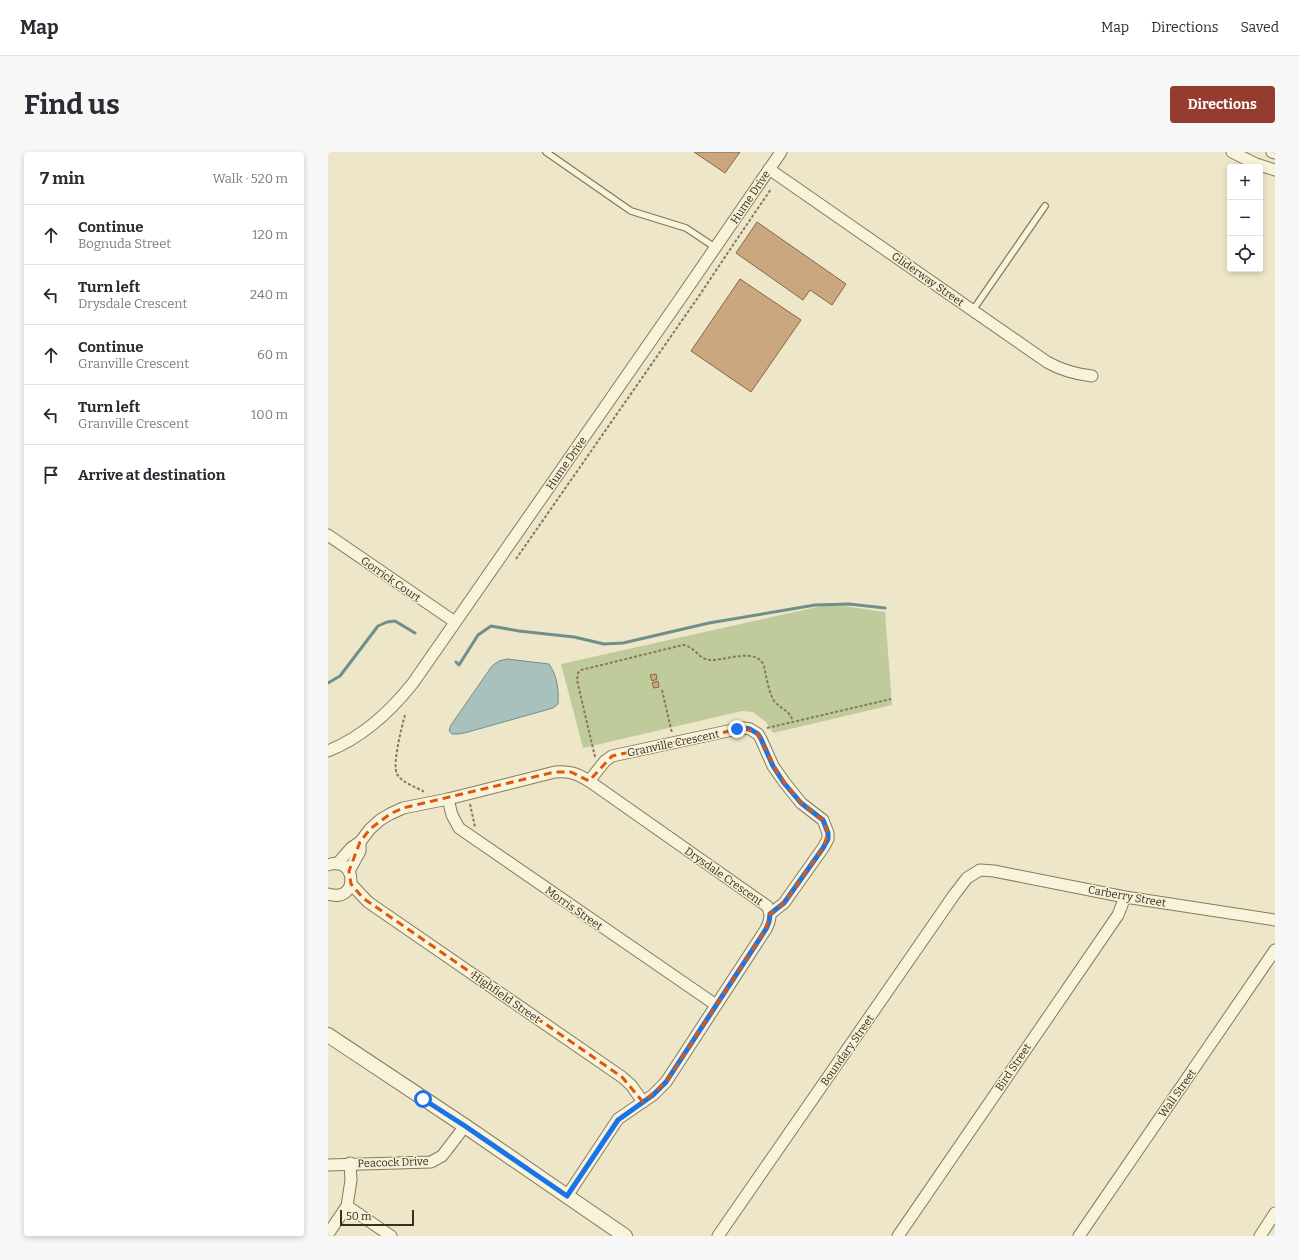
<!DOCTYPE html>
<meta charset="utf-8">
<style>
:root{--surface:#fff;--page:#f7f7f7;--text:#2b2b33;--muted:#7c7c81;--line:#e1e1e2;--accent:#953b2f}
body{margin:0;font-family:Bitter,serif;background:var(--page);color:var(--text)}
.controls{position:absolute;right:12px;top:12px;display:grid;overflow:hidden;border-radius:4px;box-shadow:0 2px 6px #0003}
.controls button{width:36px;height:36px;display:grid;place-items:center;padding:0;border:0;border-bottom:1px solid var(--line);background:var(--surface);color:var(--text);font:20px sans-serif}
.scale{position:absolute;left:12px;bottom:10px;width:74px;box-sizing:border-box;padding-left:4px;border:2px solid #392f20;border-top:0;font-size:11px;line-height:14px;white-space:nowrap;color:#392f20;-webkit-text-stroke:3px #f5f0d7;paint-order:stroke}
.stop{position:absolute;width:12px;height:12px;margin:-9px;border:3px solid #1a73e8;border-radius:50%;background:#fff}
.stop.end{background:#1a73e8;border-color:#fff;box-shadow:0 1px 4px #0008}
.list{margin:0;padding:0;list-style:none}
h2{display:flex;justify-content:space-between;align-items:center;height:52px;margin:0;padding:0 16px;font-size:17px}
h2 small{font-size:13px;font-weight:400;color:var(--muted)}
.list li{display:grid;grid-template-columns:26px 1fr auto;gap:12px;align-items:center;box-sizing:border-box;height:60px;padding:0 16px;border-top:1px solid var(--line)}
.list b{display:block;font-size:15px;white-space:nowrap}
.list p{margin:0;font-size:13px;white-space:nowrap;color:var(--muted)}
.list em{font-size:13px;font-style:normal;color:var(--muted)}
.icon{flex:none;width:22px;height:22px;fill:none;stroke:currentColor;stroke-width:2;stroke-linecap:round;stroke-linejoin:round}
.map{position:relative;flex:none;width:947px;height:1084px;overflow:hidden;border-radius:4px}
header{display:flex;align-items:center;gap:24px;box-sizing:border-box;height:56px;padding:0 20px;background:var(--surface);border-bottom:1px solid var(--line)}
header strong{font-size:19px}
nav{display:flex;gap:22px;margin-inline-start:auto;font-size:14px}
.intro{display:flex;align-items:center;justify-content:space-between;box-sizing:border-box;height:96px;padding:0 24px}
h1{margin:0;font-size:28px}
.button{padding:10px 18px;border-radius:4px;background:var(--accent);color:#fff;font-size:14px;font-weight:700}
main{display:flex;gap:24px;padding:0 24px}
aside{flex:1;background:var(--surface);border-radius:4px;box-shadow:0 2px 6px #0003}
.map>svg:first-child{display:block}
.green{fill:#c0cb9c}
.water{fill:#a8c1bd;stroke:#6f8f8b}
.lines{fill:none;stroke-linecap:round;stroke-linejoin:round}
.stream{stroke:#6f8f8b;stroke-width:3}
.building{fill:#caa77f;stroke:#876644}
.service-casing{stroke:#88795d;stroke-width:8}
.minor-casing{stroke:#88795d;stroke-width:13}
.tertiary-casing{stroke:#88795d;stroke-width:16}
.path{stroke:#88795d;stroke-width:2;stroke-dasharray:3 2;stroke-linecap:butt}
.service{stroke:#f8f3db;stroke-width:5.5}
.minor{stroke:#f8f3db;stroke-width:11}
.tertiary{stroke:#f8f3db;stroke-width:14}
.route{stroke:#1a73e8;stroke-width:5}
.marked{fill:none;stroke:#df570d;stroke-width:3;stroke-dasharray:8 5;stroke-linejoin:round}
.labels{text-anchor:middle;stroke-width:3;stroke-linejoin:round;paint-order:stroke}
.street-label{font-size:11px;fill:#392f20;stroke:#f5f0d7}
</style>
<header>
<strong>Map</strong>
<nav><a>Map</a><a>Directions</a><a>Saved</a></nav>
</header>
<div class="intro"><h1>Find us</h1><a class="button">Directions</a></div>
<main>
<aside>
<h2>7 min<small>Walk · 520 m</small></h2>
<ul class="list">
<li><svg class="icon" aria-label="ahead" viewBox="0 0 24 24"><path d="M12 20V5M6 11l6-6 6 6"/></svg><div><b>Continue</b><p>Bognuda Street</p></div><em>120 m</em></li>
<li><svg class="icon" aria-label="left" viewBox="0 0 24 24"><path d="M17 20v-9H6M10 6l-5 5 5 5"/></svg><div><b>Turn left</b><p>Drysdale Crescent</p></div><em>240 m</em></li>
<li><svg class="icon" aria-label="ahead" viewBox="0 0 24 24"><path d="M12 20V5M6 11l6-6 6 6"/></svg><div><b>Continue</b><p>Granville Crescent</p></div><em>60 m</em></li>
<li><svg class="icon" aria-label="left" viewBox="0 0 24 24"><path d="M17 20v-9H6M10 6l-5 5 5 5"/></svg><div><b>Turn left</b><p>Granville Crescent</p></div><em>100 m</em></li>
<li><svg class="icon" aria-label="arrive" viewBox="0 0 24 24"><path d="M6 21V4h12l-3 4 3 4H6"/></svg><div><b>Arrive at destination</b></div></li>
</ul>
</aside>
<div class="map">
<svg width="947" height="1084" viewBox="0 0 947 1084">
<rect width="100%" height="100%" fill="#ede6c8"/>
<polygon class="green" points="502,452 557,460 564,553 445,581 438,570 425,560 414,559 255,596 233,512"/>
<path class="water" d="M179,507l42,5c8,11 10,26 9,40l-5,4 -85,24 -9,2h-7l-3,-3 2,-6 41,-59 7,-5z"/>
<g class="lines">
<g class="stream">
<polyline points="128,510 131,513 150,483 163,474 191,479 246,485 276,492 295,491 381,471 487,453 521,452 557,456"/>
<polyline points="0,531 12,524 50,474 59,470 67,469 87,481"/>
</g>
</g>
<g class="building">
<polygon points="366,0 412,0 397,21"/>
<polygon points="429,70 518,132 504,153 482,138 475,148 408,101"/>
<polygon points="412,127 473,168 423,240 363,199"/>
<polygon points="328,522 329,527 324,529 322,523"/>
<polygon points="330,529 331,535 326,536 324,531"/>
</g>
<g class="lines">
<defs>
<g id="service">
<polyline points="218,0 303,59 358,76 388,96"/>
<polyline points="645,158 717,54"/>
</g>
<g id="minor">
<polyline points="904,0 928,12 947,18"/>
<polyline points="944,0 947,1"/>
<path d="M441,17l278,193c14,8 28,12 45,14"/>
<polyline points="0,383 127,470"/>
<path d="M0,599c35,-14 62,-39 85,-68l267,-384 101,-147"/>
<polyline points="261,629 277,609 284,604 409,577 416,576 422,577 430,582 433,587 445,614 457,631 473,651 495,668 500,681 500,687 495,696 456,751 442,762"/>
<polyline points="120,647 124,663 131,676 388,853"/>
<path d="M9,712l14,-16 9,-6 10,-13 10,-9 10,-6 13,-6 45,-9 107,-27c15,-1 21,1 34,9l178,125c5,8 3,15 -1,23l-100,153 -13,13 -35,24 -51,77"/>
<path d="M0,713c29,-11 32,39 0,29"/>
<polyline points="21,719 32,699 32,690"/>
<polyline points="23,732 40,750 294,925 303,933 315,950"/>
<polyline points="0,1013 103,1010 114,1004 137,974"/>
<polyline points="19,1054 63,1084"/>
<polyline points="0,1082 19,1054 23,1028 22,1011"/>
<polyline points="390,1084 626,743 639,726 652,718 666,719 797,745 947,768"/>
<polyline points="570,1084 790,763 797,745"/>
<polyline points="751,1084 947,798"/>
<polyline points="932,1084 947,1061"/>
</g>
<polyline id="tertiary" points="0,883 137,974 297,1084"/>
</defs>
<use href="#service" class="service-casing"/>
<use href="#minor" class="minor-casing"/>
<use href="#tertiary" class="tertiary-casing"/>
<g class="path">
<polyline points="188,407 371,144 405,93 443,37"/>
<polyline points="334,538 344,581"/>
<path d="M77,563c-3,11 -13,49 -8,59 4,8 18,13 26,17v3"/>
<polyline points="439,576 563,547"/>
<path d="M267,605l-18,-77 1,-7 3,-3 102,-25c12,1 16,16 29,15 15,0 45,-13 52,6 2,9 5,29 11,36 7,8 15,8 18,20"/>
<polyline points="142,652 147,675"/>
</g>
<use href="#service" class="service"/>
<use href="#minor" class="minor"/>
<use href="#tertiary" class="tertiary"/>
</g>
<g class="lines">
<polyline class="route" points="95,947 137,974 239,1044 290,968 325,943 338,930 438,777 441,770 442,762 456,751 495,696 500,687 500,681 495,668 473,651 456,631 445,614 433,587 430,582 422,577 416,576 409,577"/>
</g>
<path class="marked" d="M416,576l14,6 20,40 23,29 22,17 5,13 -5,15 -39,55 -14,11 -4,15 -100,153 -23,20 -21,-25 -259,-179 -12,-14 -2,-13 11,-29 10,-13 20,-15 13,-6 152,-36h16l18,9 23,-25z"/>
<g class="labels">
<g class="street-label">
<text transform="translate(422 45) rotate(-56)" y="4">Hume Drive</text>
<text transform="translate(600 127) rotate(35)" y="4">Gliderway Street</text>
<text transform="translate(238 311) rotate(-55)" y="4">Hume Drive</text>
<text transform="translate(63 427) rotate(35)" y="4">Gorrick Court</text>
<text transform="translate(345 591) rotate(-12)" y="4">Granville Crescent</text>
<text transform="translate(396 724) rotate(35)" y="4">Drysdale Crescent</text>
<text transform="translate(799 744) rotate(10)" y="4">Carberry Street</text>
<text transform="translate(246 756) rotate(35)" y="4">Morris Street</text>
<text transform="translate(178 845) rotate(35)" y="4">Highfield Street</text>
<text transform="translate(519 898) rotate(-55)" y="4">Boundary Street</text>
<text transform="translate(685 915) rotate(-56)" y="4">Bird Street</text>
<text transform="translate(849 941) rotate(-55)" y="4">Wall Street</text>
<text transform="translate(65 1010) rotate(-2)" y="4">Peacock Drive</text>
</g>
</g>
</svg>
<div class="controls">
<button>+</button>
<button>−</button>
<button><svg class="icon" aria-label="locate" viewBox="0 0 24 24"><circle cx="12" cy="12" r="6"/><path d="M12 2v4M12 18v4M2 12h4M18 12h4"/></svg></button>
</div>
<div class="scale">50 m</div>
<div class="stop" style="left:95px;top:947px"></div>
<div class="stop end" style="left:409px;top:577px"></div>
</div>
</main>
